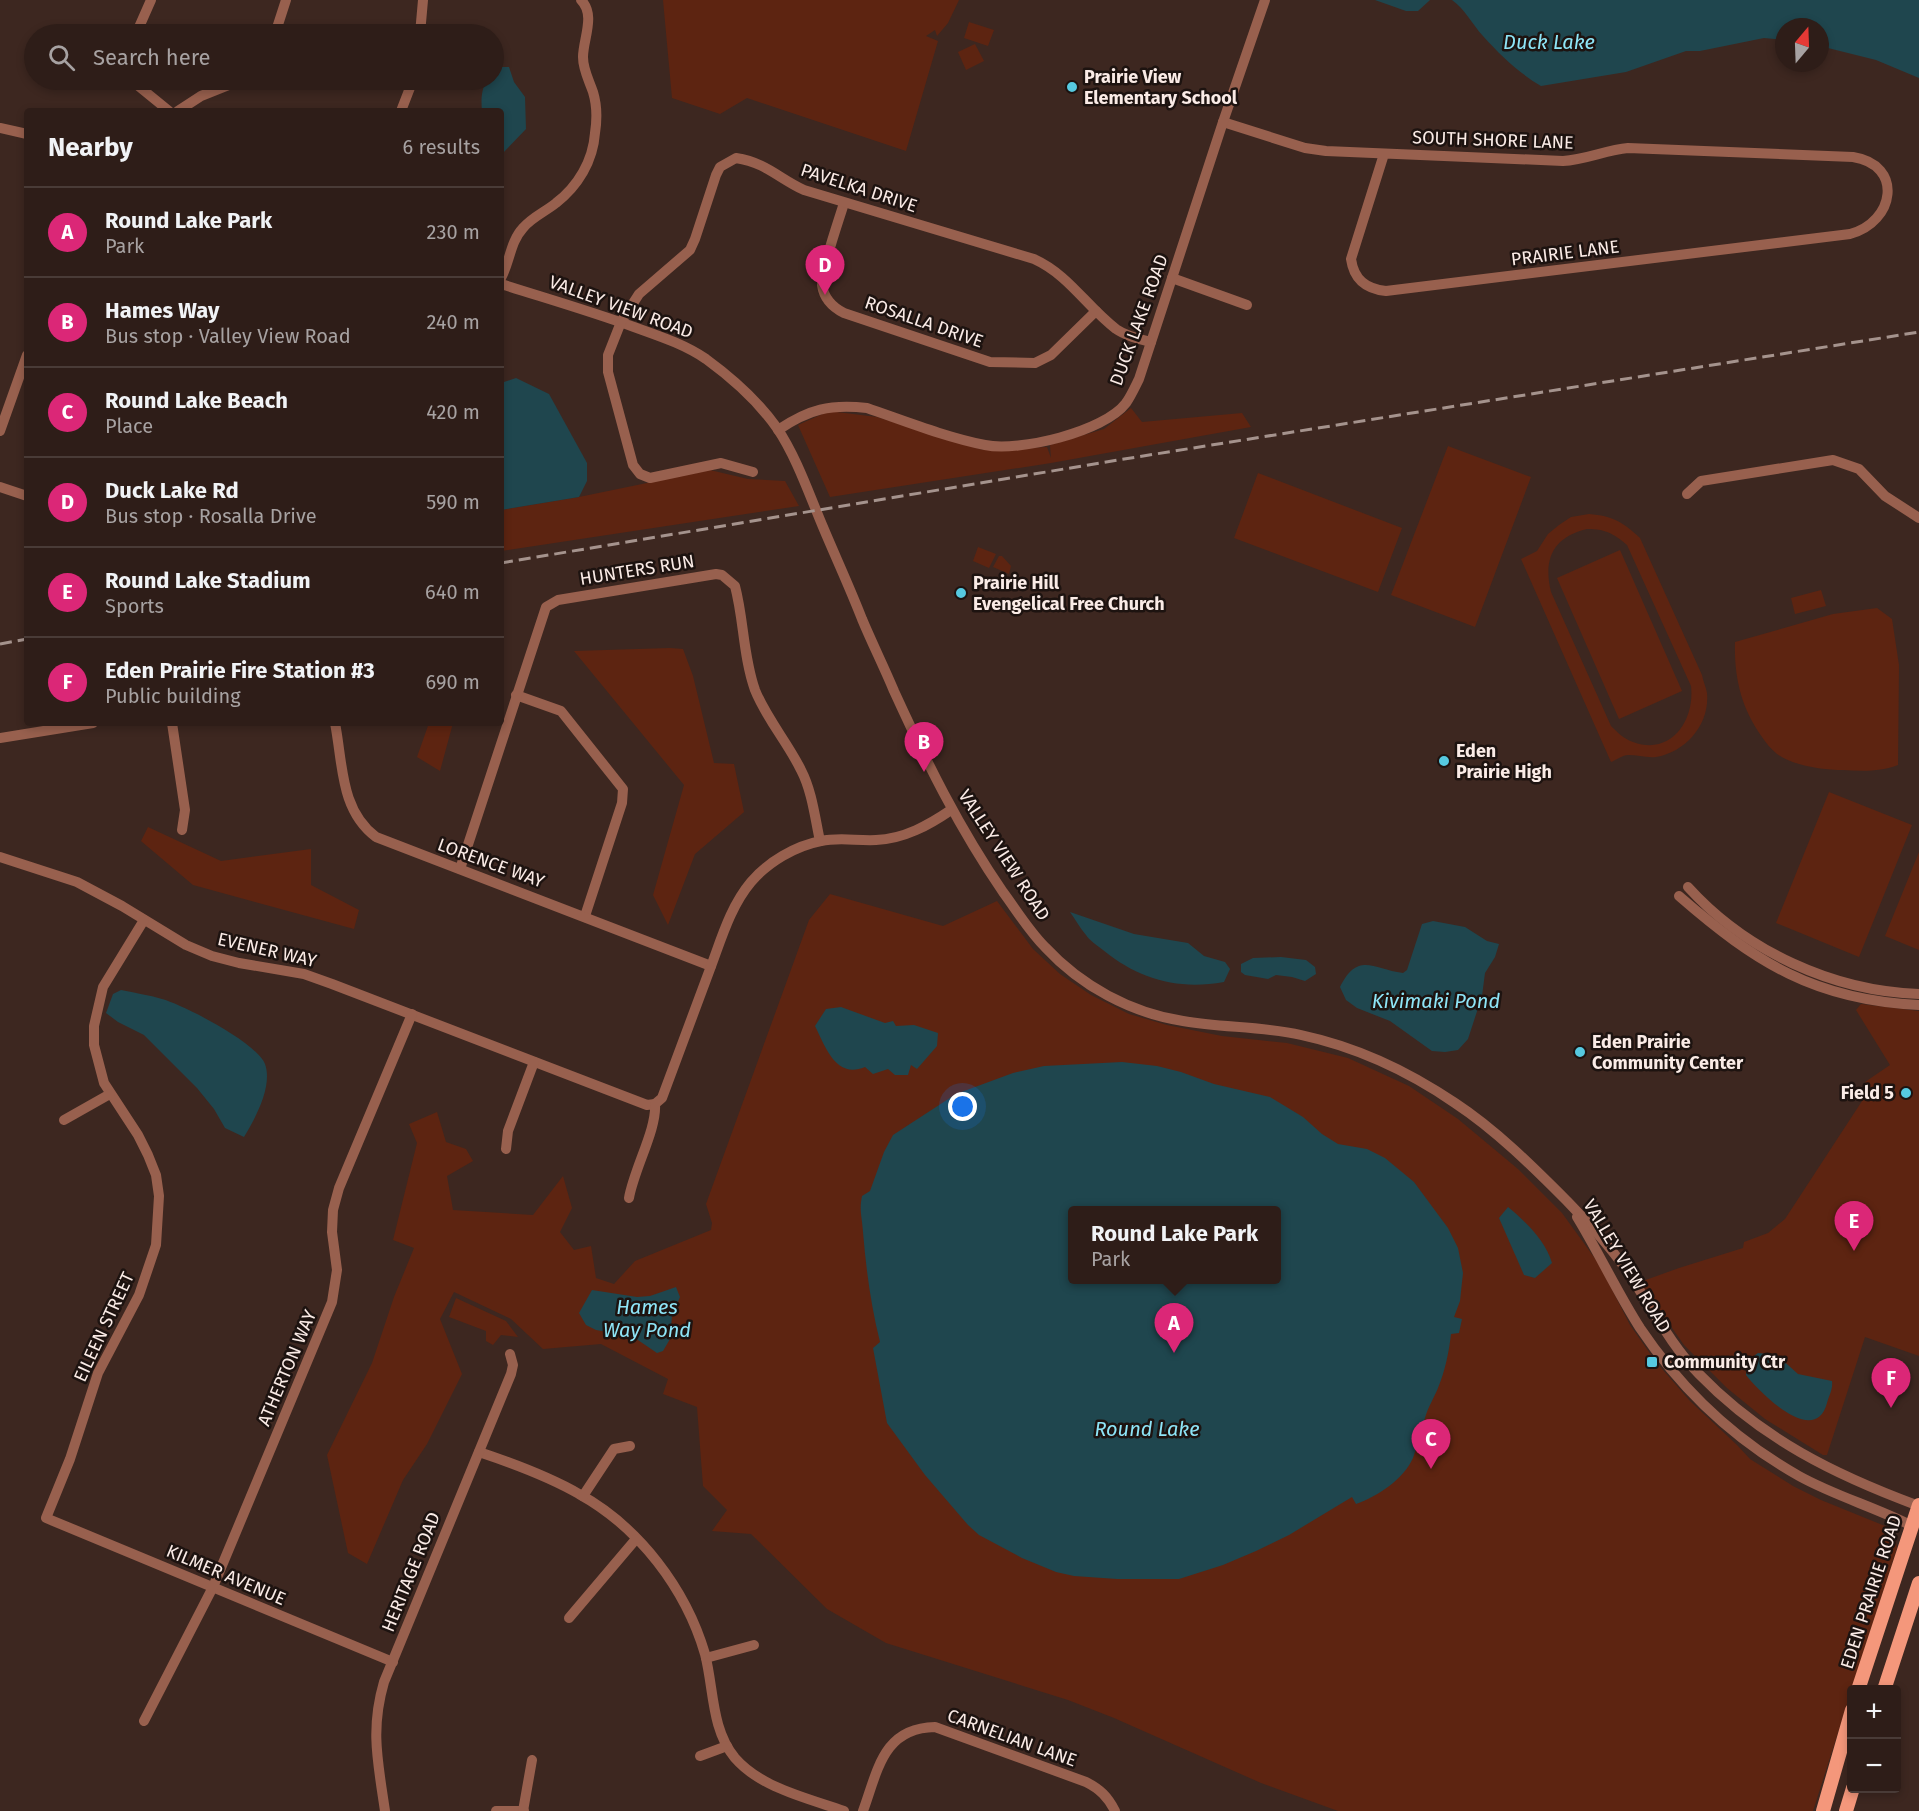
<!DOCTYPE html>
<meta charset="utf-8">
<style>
:root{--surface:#2e1d18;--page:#362621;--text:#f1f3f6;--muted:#a7a2a2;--line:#493b37;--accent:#db2777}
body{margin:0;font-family:"Fira Sans",sans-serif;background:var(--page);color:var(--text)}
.controls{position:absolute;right:18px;bottom:18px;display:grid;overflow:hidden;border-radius:6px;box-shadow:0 3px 9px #0003}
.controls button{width:54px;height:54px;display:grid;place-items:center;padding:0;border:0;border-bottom:2px solid var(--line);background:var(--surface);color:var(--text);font:30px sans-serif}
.compass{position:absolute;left:1775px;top:18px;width:54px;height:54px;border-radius:50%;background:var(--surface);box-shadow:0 3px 9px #0003;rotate:19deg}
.you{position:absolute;left:963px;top:1107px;width:21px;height:21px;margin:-15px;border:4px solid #fff;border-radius:50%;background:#1a73e8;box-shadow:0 0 0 9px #1a73e833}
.badge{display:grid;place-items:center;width:39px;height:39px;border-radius:50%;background:var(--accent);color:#fff;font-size:20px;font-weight:700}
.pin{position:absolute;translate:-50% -50px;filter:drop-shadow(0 2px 3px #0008)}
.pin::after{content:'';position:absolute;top:32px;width:21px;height:18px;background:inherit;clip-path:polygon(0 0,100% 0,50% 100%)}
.popup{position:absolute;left:1068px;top:1206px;width:213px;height:78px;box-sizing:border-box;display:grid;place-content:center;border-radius:6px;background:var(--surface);filter:drop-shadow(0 2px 4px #0005);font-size:20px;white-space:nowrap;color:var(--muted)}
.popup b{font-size:22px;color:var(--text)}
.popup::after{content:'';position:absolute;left:50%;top:100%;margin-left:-12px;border:12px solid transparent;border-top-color:var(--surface)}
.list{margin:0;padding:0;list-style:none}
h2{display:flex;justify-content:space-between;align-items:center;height:78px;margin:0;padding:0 24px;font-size:26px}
h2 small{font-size:20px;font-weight:400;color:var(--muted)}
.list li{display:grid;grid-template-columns:39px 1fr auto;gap:18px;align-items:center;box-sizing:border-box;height:90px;padding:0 24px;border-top:2px solid var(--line)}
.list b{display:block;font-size:22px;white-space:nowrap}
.list p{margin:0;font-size:20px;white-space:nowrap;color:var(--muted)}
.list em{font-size:20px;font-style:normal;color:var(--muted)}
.icon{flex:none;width:33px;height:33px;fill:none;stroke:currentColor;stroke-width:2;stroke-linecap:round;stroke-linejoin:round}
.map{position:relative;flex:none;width:1919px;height:1811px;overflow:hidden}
.search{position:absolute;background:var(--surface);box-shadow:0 3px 9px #0003;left:24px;top:24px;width:480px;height:66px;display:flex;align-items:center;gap:15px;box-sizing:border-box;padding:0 21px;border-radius:33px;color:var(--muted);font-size:22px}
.panel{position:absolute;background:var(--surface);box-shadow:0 3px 9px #0003;left:24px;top:108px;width:480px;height:618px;border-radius:6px}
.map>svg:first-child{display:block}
.green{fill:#5d2411;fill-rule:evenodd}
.water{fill:#1f464e;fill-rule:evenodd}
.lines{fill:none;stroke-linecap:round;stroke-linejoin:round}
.minor{stroke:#98604e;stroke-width:10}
.major{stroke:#f4977b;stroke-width:14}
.rail{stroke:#a5938d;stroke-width:3;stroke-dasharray:12 6;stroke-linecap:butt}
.poi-dot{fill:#56c9e0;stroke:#1d1310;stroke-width:2}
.labels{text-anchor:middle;stroke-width:5;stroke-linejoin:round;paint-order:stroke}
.poi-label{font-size:18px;font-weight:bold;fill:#faebe6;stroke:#1d1310;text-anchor:start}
.street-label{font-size:18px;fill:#faebe6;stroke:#1d1310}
.water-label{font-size:20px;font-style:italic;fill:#8ee5f7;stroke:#1d1310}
</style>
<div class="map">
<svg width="1919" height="1811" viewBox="0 0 1919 1811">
<rect width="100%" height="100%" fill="#3d2720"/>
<g class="green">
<polygon points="663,0 959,0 948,23 937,36 935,30 926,36 938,41 906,151 747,98 720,114 672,98"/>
<polygon points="969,22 994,30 988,46 964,38"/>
<polygon points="975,44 984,61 966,70 958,52"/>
<polygon points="1131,408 1142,422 1242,413 1251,427 1051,463 830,497 798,425 829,411 877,417 983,450 1047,447 1051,458 1050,445 1104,429"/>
<polygon points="1448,446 1531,477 1475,627 1391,595"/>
<polygon points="710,470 748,479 785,481 799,506 501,551 501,510 579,497"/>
<polygon points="1258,473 1402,528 1378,592 1234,538"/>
<path d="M1589,514c24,2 34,8 51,24l62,137c1,6 4,12 5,18 3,31 -21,59 -51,64 -9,1 -19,-2 -28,-2 -5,0 -12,5 -17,7l-90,-203 16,-8 11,-17 11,-9 12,-8zM1587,529c18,0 26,4 40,16l64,141c4,35 -20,70 -58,56 -9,-3 -16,-10 -22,-16l-60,-134c-8,-33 2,-55 36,-63z"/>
<polygon points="978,547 996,554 989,568 973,561"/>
<polygon points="1620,550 1682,691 1619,719 1557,578"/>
<polygon points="999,556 1002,556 1011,566 1009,574 993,567"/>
<polygon points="1821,590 1826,606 1795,614 1791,598"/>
<path d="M1877,608l15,11 7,46 -1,100c-17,7 -37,6 -55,5 -20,0 -49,-4 -66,-16 -6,-5 -11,-11 -15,-17 -21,-29 -28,-60 -27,-95l98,-28z"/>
<polygon points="670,648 683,649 693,676 714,763 734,764 744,812 695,854 668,925 653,895 684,785 574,651"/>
<polygon points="429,723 453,723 440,771 417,757"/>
<polygon points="1829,792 1912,825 1859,957 1776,923"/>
<polygon points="148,827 221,861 311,849 311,885 359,910 354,929 193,885 141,841"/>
<polygon points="1919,852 1919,950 1885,936"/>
<path d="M830,894l113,32 54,-25 36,48 27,25 31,21 38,19 38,11 55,11 65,7 61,15 61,28 49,33 60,50 44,44 37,51 31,61 26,37 34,39 47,44 13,14 43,27 28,14 64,26 10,10 2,12 -84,263h-475l-77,-28 -147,-65 -46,-18 -182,-57 -59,-34 -76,-75 -39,-3 15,-21 -24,-24 -6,-79 -34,-13 5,-15 -67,-35 -58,5 -32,-30 -57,-27 -14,27 22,55 -35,70 -24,36 -36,84 -19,-11 -21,-98 45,-92 22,-66 20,-49 -21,-8 24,-97 -8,-19 28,-12 9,30 20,7 7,12 -26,15 6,34 80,5 30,-39 9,32 -12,24 14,18 17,-4 5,32 18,6 21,-23 76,-31 1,-7 -6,-19 103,-284zM1072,1210h204v70h-204z"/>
<polygon points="1861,1004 1919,1011 1919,1356 1865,1337 1827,1455 1823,1455 1765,1419 1727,1388 1684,1345 1640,1282 1679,1268 1743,1248 1744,1242 1768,1233 1785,1219 1864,1098 1867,1090 1865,1082 1890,1065 1856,1010"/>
<polygon points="456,1298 506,1321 518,1337 501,1335 493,1345 486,1341 486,1331 449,1317"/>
</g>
<g class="water">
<polygon points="1375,0 1430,0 1418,11 1406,11"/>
<path d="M1452,0h467v78l-43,-18 -56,-14v-19h-36v13l-20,-2 -64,13h-14l-60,21 -85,14c-22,-13 -40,-30 -58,-50 -11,-12 -18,-27 -31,-36z"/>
<path d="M494,67h15l5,15 11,15 1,32 -25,26v-44h-19c-1,-11 -1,-21 5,-31h7z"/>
<polygon points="516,378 549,394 587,463 587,481 579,497 501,510 501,383"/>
<path d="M1070,912l64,22 54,9 16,13 21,6 5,7 -6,13c-46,8 -84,-2 -121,-32 -6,-5 -13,-9 -17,-15 -6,-7 -11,-16 -16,-23z"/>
<path d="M1433,921l32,6 22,14 12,3 -4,13 -10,16 -3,23 -14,43 -10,11 -13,2 -13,-1 -42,-30 -33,-13 -11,-8 -6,-13c18,-36 33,-18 63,-14l4,-3 15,-46z"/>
<polygon points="1281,957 1306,960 1315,967 1316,974 1305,981 1292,977 1276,975 1268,979 1245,975 1241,972 1241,964 1253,958"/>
<path d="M121,990c14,3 28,5 41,9 22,6 95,44 103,65 8,22 -10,55 -21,73l-19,-9 -11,-19 -17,-21 -53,-53 -26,-13 -12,-9 7,-19z"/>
<path d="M841,1007l44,16 8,-2 3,5 18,-1 24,8 -1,13 -20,23 -6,-4 -3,10h-13l-7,-6 -15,5 -8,-7c-29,12 -39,-19 -50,-41l11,-17z"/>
<path d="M1122,1062l35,4 24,6 33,12 56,13 33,20 19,17 16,10 29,5 18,9 29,24 34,46 10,20 5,25 -3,28 -6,16 8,2 -3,14 -8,1c-2,18 -6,37 -13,54 -4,10 -10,19 -13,30 -5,13 -7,27 -12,40 -10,22 -35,38 -57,46l-4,-7 -63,38 -33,16 -33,14 -44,14h-62l-43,-3 -18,-4 -34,-14 -43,-23 -11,-10 -43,-50 -38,-52 -14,-75 7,-6c-9,-36 -14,-73 -17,-110 -1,-15 -4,-22 -1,-36l8,-5 14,-39 9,-17 63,-41 57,-21 31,-7zM1072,1210h204v70h-204z"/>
<path d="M1508,1207c18,15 37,33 44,56l-17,15 -11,-3 -25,-57z"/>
<polygon points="676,1287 680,1297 672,1316 670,1339 663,1351 657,1353 632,1336 596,1330 586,1325 579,1313 592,1290 637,1297 650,1296"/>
<path d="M1758,1353l19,2 21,19 34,7c1,9 -3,14 -5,22 -12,45 -67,-10 -81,-28l1,-14z"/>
</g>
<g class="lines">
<g class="minor">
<polyline points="136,34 151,0"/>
<polyline points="275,34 286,0"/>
<polyline points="420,34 423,0"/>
<polyline points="131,80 169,111"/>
<polyline points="178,111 201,96 241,80"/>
<polyline points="401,111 413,80"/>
<path d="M1223,122l82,26 21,3 237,10c22,-1 43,-11 65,-13l225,9c51,8 42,65 -3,77l-464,57c-20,-2 -32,-11 -35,-32l33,-105"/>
<polyline points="0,128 27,134"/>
<path d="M844,203c-5,17 -23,67 -22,82 2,14 10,22 22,28l146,49 45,1 16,-8 45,-44"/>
<path d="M501,278c9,-16 9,-36 22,-50 9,-11 22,-16 33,-25 22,-17 37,-42 39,-70 2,-13 2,-28 -2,-41 -4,-12 -10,-22 -10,-35 0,-18 13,-42 -2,-57"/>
<polyline points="1172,278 1247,305"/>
<path d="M501,284c44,14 89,27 133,43 25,9 50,17 72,32 26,19 52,42 71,69 20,30 32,66 46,99 13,31 27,61 39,92 10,24 22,48 32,72 32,70 65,137 109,201 14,19 26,39 42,55 36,39 86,66 138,74 39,7 79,5 118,14 56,12 107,36 154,68 41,27 77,63 112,98 21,22 41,43 58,67 25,36 44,75 74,106 63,65 136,101 220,132"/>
<path d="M778,430c31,-21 52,-26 89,-22 38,13 78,29 118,37 34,7 119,-13 141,-42 5,-7 9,-16 13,-24l84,-257 42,-122"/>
<polyline points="0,431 27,355"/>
<path d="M753,472l-32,-9 -71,15 -10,-4 -7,-9 -25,-93v-17l13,-33 18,-28 51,-44 5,-11 21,-64 4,-8 16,-9c31,5 42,20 68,32l230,69c35,16 52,47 82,70 10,7 23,10 35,13"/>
<polyline points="0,487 27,496"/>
<polyline points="1687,494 1701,481 1833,460 1859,469 1885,496 1919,518"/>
<polyline points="516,695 561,711 623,789 622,803 585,916"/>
<polyline points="172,723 185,810 182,830"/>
<path d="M335,723c8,41 5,87 41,114l335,129"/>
<polyline points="0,738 93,723"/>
<polyline points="0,857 77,882 122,906 186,945 212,956 239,963 304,974 332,984 647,1105 655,1104"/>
<path d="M460,869l86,-262 12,-7 158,-26 6,1 13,11c9,34 8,70 20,104 11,28 33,53 46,80 11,21 14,48 19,71"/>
<path d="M1688,887c58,64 144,104 231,107"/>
<path d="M1679,896c77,67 136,104 240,109"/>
<polyline points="144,920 103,987 94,1026 94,1045 104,1083 138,1135 148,1155 156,1175 159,1196 156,1245 139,1295 98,1373 70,1459 46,1518 393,1662"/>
<polyline points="64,1120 110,1094"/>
<polyline points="506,1149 508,1131 534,1062"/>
<path d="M629,1198c5,-29 28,-69 26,-94l7,-6c16,-43 32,-86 48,-129 11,-29 20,-62 41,-87 17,-20 44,-36 70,-41 18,-4 36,0 55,-1 28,-1 53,-15 75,-30"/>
<path d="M1577,1217c22,36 40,75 63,111 41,61 95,112 159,148 36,20 76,31 113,50"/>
<path d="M479,1452c33,11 69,24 100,42 60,33 107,95 126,160 9,35 6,75 30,104 26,30 72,40 109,53"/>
<polyline points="583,1496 614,1449 630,1446"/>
<polyline points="569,1618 636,1539"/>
<polyline points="706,1658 754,1645"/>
<polyline points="144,1721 213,1587 332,1302 337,1270 332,1232 333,1210 339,1188 412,1014"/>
<polyline points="700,1756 727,1746"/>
<path d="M385,1811c-7,-49 -15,-81 -1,-129l127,-308 2,-9 -3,-11"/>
<polyline points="496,1811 524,1811"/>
<polyline points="523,1811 532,1760"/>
<path d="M863,1811c15,-41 20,-83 72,-84l151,55c14,7 22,15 29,29"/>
</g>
<g class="major">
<polyline points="1858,1690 1919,1505"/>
<polyline points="1884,1690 1919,1583"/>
<polyline points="1823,1811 1852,1710"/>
<polyline points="1846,1811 1853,1788"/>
</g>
<g class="rail">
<polyline points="501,563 1118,460 1919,332"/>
<polyline points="0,644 27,639"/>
</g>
</g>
<g class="poi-dot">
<circle cx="1072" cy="87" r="6"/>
<circle cx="961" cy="593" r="6"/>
<circle cx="1444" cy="761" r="6"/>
<circle cx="1580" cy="1052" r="6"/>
<circle cx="1906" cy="1093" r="6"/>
<rect x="1646" y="1356" width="12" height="12" rx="3"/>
</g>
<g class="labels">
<g class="poi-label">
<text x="1084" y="83">Prairie View<tspan x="1084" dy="21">Elementary School</tspan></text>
<text x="973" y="589">Prairie Hill<tspan x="973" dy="21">Evengelical Free Church</tspan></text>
<text x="1456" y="757">Eden<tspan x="1456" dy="21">Prairie High</tspan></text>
<text x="1592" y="1048">Eden Prairie<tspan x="1592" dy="21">Community Center</tspan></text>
<text x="1894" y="1099" text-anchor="end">Field 5</text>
<text x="1664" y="1368">Community Ctr</text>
</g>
<g class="street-label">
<text transform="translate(1493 140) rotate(2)" y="6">SOUTH SHORE LANE</text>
<text transform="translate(859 188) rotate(18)" y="6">PAVELKA DRIVE</text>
<text transform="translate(1565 253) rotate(-7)" y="6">PRAIRIE LANE</text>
<text transform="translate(621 307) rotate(20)" y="6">VALLEY VIEW ROAD</text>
<text transform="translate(1139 320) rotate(-70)" y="6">DUCK LAKE ROAD</text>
<text transform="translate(924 322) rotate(19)" y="6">ROSALLA DRIVE</text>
<text transform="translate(637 570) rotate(-9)" y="6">HUNTERS RUN</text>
<text transform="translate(1004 855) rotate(57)" y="6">VALLEY VIEW ROAD</text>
<text transform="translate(491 863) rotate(20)" y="6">LORENCE WAY</text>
<text transform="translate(267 950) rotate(13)" y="6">EVENER WAY</text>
<text transform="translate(1627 1266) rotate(59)" y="6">VALLEY VIEW ROAD</text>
<text transform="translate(104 1327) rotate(-65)" y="6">EILEEN STREET</text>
<text transform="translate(287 1368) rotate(-67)" y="6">ATHERTON WAY</text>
<text transform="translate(411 1572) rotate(-68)" y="6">HERITAGE ROAD</text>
<text transform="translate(226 1575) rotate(23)" y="6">KILMER AVENUE</text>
<text transform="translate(1871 1592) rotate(-72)" y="6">EDEN PRAIRIE ROAD</text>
<text transform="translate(1012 1738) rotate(20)" y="6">CARNELIAN LANE</text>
</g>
<g class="water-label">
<text x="1549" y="49">Duck Lake</text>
<text x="1436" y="1008">Kivimaki Pond</text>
<text x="647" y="1314">Hames<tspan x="647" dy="23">Way Pond</tspan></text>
<text x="1147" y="1436">Round Lake</text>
</g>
</g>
</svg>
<div class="controls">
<button>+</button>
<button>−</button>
</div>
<svg class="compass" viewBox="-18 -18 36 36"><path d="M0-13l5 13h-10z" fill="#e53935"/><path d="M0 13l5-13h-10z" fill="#a7a2a2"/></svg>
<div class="you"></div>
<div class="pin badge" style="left:1174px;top:1353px">A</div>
<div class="popup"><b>Round Lake Park</b>Park</div>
<div class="pin badge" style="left:924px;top:772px">B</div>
<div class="pin badge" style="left:1431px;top:1469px">C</div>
<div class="pin badge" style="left:825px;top:295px">D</div>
<div class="pin badge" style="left:1854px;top:1251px">E</div>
<div class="pin badge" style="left:1891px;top:1408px">F</div>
<div class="search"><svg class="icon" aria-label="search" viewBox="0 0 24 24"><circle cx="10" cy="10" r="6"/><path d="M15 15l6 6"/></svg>Search here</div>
<section class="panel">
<h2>Nearby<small>6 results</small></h2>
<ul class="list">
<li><span class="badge">A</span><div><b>Round Lake Park</b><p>Park</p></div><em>230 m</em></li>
<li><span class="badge">B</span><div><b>Hames Way</b><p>Bus stop · Valley View Road</p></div><em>240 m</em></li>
<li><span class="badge">C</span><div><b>Round Lake Beach</b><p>Place</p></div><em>420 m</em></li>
<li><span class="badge">D</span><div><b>Duck Lake Rd</b><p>Bus stop · Rosalla Drive</p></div><em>590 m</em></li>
<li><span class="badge">E</span><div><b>Round Lake Stadium</b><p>Sports</p></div><em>640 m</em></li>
<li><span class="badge">F</span><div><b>Eden Prairie Fire Station #3</b><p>Public building</p></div><em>690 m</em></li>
</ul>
</section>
</div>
